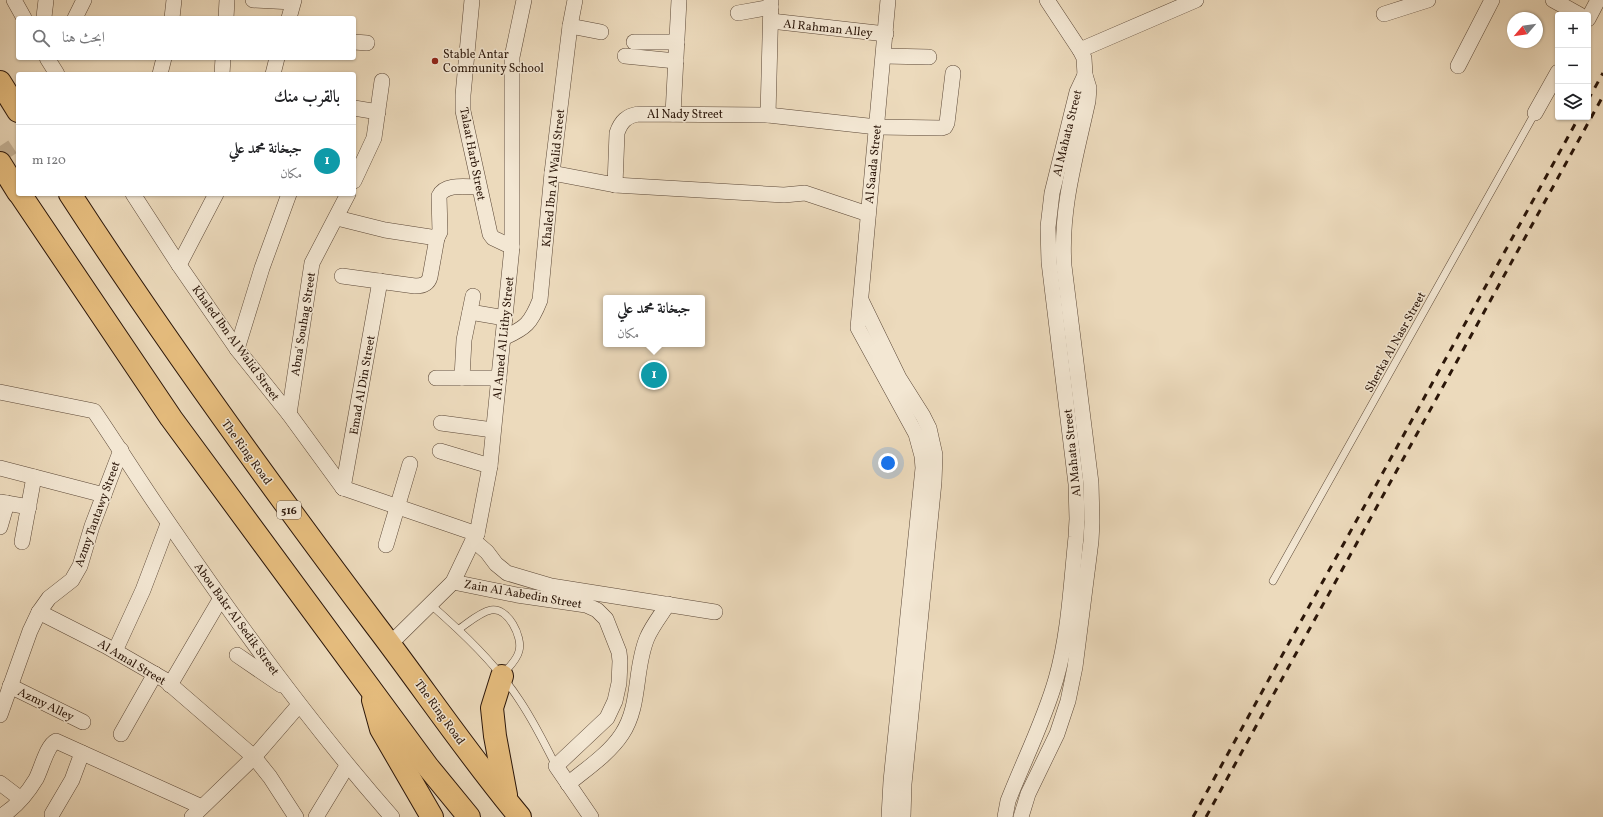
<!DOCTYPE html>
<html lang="ar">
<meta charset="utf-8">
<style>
:root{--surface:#fff;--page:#f2f2f2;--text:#202124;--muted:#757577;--line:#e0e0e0;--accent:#8f2418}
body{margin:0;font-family:Vollkorn,Amiri,serif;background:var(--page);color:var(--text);direction:rtl}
.controls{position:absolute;right:12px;top:12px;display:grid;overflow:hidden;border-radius:4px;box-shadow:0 1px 3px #0004}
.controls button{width:36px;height:36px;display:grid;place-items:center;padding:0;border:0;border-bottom:1px solid var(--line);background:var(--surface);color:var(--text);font:20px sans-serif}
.compass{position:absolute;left:1507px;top:12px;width:36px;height:36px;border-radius:50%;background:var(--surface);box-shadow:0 1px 3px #0004;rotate:241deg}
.you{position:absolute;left:888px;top:463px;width:14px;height:14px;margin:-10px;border:3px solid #fff;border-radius:50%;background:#1a73e8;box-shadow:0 0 0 6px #1a73e833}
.badge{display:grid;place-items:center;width:26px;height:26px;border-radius:50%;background:var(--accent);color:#fff;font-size:13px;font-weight:700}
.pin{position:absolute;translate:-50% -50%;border:2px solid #fff;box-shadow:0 1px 4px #0006}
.popup{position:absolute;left:603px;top:295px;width:102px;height:52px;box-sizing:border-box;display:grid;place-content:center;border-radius:4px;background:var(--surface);filter:drop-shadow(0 1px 3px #0005);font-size:13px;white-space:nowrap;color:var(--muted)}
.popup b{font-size:15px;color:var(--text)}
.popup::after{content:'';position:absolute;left:50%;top:100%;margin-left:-8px;border:8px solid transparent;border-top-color:var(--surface)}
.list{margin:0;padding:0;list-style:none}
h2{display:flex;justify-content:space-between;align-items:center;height:52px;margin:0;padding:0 16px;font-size:17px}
h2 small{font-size:13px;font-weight:400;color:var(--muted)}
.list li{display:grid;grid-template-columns:26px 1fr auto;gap:12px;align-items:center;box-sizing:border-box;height:72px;padding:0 16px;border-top:1px solid var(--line)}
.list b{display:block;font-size:15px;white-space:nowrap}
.list p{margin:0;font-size:13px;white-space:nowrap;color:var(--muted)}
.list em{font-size:13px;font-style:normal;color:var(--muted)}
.icon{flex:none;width:22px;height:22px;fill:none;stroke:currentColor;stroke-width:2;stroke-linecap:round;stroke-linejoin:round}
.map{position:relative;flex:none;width:1603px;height:817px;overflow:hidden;direction:ltr}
.search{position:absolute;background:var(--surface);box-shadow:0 1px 3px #0004;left:16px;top:16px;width:340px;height:44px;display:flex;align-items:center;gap:10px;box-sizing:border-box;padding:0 14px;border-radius:4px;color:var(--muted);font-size:15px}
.panel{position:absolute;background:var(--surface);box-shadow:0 1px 3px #0004;left:16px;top:72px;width:340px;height:124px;border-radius:4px;direction:rtl}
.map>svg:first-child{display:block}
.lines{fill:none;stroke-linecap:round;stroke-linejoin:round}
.street-tunnel{stroke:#c5b398;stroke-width:15;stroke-dasharray:15 8;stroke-linecap:butt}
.lane-casing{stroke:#5b4736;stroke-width:8}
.street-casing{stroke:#5b4736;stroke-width:16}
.highway-casing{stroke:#2b1609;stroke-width:24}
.lane{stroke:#f3e7d3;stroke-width:7}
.street{stroke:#f3e7d3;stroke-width:15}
.highway{stroke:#e6bd7e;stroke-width:22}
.rail{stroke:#2b1609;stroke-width:3;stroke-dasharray:7 7;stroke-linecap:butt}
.poi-dot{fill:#8f2418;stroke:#f3e7d3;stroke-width:1.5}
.labels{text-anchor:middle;stroke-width:3;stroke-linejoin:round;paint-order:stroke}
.shield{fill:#f3e7d3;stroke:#675546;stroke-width:1}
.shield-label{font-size:11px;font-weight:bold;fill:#2b1609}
.street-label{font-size:12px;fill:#2b1609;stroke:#f3e7d3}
.poi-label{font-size:12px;fill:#2b1609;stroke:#f3e7d3;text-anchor:start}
</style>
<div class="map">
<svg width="1603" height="817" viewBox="0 0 1603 817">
<rect width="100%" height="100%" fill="#ecdabc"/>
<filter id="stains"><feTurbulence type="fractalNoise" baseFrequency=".005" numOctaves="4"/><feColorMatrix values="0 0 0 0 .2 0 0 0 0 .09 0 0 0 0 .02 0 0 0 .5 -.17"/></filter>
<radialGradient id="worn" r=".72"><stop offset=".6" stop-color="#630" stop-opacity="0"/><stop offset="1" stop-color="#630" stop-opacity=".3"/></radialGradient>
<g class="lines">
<polyline class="street-tunnel" points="0,155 18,143"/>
<defs>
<g id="lane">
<polyline points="1273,581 1535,113"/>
<path d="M430,604c33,29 66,60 90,97 14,21 25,43 36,65"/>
<path d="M459,629c9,-6 21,-17 32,-19 17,-3 32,27 28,41 -2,9 -10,16 -16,23"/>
</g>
<g id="street">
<polyline points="14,0 24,18"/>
<polyline points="253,0 293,2"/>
<polyline points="472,0 463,95 463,111 490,234 493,238 512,247"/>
<polyline points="888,0 858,328 916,434 922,456 923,468 891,781 889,817"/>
<polyline points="1553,0 1580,15"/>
<polyline points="738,13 771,7"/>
<polyline points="1384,14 1428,0"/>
<polyline points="44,17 46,0"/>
<polyline points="75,18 84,0"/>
<polyline points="172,18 174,0"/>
<polyline points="226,18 227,0"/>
<polyline points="289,18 294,0"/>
<polyline points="1588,19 1598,0"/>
<polyline points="771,21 886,34"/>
<polyline points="570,26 601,32"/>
<polyline points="354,42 367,43"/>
<polyline points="634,42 677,42"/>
<polyline points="1080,50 1196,0"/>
<polyline points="625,56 676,61"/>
<polyline points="884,56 929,57"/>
<polyline points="47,58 57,74"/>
<polyline points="1458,66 1492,0"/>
<polyline points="160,74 164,58"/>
<polyline points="222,74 223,58"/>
<polyline points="273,74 277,58"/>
<polyline points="354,108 378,112"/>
<polyline points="1535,113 1558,72"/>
<polyline points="673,114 679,0"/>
<polyline points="768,115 771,0"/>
<path d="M552,173l63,12 2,-52c4,-12 10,-17 21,-19l130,1 109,12 65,1 3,-1 2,-4 6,-50"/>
<polyline points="354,181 374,138 382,81"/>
<polyline points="615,185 784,195 805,193 868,214"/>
<polyline points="133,194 179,265 237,349 289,414 343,488"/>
<path d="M337,218l48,12 52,8 3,-6 -1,-36c6,-13 28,-9 40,-9"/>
<polyline points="179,265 216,194"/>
<path d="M342,276l73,10c8,0 13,-2 15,-9l7,-39"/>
<polyline points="861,300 899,378 923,416 929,428 935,455 934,482 904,784 903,817"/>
<polyline points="470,312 505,318"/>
<path d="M503,338c23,-10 28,-15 37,-38l12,-127 18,-147 5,-26"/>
<polyline points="237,349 262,268 289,194"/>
<polyline points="436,378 499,378"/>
<polyline points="462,378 464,340 473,296"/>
<path d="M0,392l94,19c26,38 50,77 76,114 69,101 141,200 222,292"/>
<polyline points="289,414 312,263 348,194"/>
<polyline points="441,423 493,430"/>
<polyline points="440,451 490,466"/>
<polyline points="0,468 104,495"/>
<polyline points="343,488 380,281"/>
<polyline points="343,488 477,534"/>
<polyline points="0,502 29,507"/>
<polyline points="0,527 7,503"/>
<polyline points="473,540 487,552 496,564 507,573 551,586 715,612"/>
<polyline points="22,542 34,477"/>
<polyline points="386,545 410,464"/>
<polyline points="453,582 517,595 586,605 597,610 606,619 619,652 620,661 619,683 615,701 607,718 556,766 591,817"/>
<polyline points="39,612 106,646 165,680 254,757 270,777 296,817"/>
<polyline points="390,644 453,582 473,540 477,534 490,466 512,247 512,57 524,0"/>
<polyline points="115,651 143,590 168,524"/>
<polyline points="237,655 281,685"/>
<polyline points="170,685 221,598"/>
<polyline points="10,686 83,722"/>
<polyline points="0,715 30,631 39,612 49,598 72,580 80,566 92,526 121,450"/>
<polyline points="121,734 155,674"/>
<polyline points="0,783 21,799"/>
<path d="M568,784c18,-15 41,-30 54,-50 19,-29 12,-65 25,-96 5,-12 14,-23 21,-34"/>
<polyline points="52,814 72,780 82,753"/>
<path d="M0,817c15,-9 27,-23 36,-38 5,-9 11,-34 20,-38l146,66"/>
<polyline points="192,817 254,757 299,705"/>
<polyline points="316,817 347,766"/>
<path d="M1005,817l3,-16c16,-41 36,-80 48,-122 13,-45 15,-95 20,-142l1,-18 -1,-35 -27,-222 -1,-35 4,-34 25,-101 8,-17"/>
<path d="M1021,817l7,-23 29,-60 11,-33 7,-34 16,-126 1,-19 -1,-39 -27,-217c-4,-57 12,-110 24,-165l1,-13 -4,-13 -1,-17 -4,-8 -33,-50"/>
</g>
<g id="highway">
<polyline points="0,82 18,111"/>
<polyline points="0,163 18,192"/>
<polyline points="20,194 171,418 428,767 469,817"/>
<path d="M70,194c96,148 200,291 306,432 48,63 93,130 144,191"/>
<polyline points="502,676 492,708 495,736 506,795"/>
<polyline points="373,700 381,729 432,817"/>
</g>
</defs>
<use href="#lane" class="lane-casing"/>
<use href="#street" class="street-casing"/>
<use href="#highway" class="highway-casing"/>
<use href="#lane" class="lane"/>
<use href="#street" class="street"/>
<use href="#highway" class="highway"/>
<g class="rail">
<polyline points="1588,100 1603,73"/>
<polyline points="1193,817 1579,117"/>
<polyline points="1206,817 1603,96"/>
</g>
</g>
<circle class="poi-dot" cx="435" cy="61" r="4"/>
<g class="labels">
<rect class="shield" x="277" y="501" width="24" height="18" rx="3"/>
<g class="shield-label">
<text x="289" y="514">516</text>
</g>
<g class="street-label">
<text transform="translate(828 28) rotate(6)" y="4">Al Rahman Alley</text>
<text x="685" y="118">Al Nady Street</text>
<text transform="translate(1067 133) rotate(-76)" y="4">Al Mahata Street</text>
<text transform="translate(473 154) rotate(79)" y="4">Talaat Harb Street</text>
<text transform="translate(873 164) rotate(-84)" y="4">Al Saada Street</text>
<text transform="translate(553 178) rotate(-84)" y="4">Khaled Ibn Al Walid Street</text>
<text transform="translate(303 324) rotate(-81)" y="4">Abna' Souhag Street</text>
<text transform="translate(503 338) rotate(-84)" y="4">Al Amed Al Lithy Street</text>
<text transform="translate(1395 342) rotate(-61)" y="4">Sherka Al Nasr Street</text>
<text transform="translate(236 343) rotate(54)" y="4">Khaled Ibn Al Walid Street</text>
<text transform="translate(362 385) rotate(-80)" y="4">Emad Al Din Street</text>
<text transform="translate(247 452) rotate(54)" y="4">The Ring Road</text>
<text transform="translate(1072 453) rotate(-96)" y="4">Al Mahata Street</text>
<text transform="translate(97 514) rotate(-70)" y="4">Azmy Tantawy Street</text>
<text transform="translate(523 594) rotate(10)" y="4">Zain Al Aabedin Street</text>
<text transform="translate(237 619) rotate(54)" y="4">Abou Bakr Al Sedik Street</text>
<text transform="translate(132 662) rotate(31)" y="4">Al Amal Street</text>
<text transform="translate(46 704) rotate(26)" y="4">Azmy Alley</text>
<text transform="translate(440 712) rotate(54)" y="4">The Ring Road</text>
</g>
<g class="poi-label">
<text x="443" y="58">Stable Antar<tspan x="443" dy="14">Community School</tspan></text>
</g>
</g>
<rect width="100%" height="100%" filter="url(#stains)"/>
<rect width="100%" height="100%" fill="url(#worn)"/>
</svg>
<div class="controls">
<button>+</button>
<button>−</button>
<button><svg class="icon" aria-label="layers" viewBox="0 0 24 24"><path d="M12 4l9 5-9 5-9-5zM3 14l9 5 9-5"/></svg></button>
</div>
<svg class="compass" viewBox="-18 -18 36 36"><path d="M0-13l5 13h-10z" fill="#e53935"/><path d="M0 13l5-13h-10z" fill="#757577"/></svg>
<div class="you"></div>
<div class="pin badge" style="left:654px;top:375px;background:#0f9aa8">1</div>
<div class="popup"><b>جبخانة محمد علي</b>مكان</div>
<div class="search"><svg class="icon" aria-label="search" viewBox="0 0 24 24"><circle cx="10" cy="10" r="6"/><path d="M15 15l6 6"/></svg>ابحث هنا</div>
<section class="panel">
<h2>بالقرب منك<small></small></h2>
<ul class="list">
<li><span class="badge" style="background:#0f9aa8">1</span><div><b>جبخانة محمد علي</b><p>مكان</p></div><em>120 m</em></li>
</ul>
</section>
</div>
